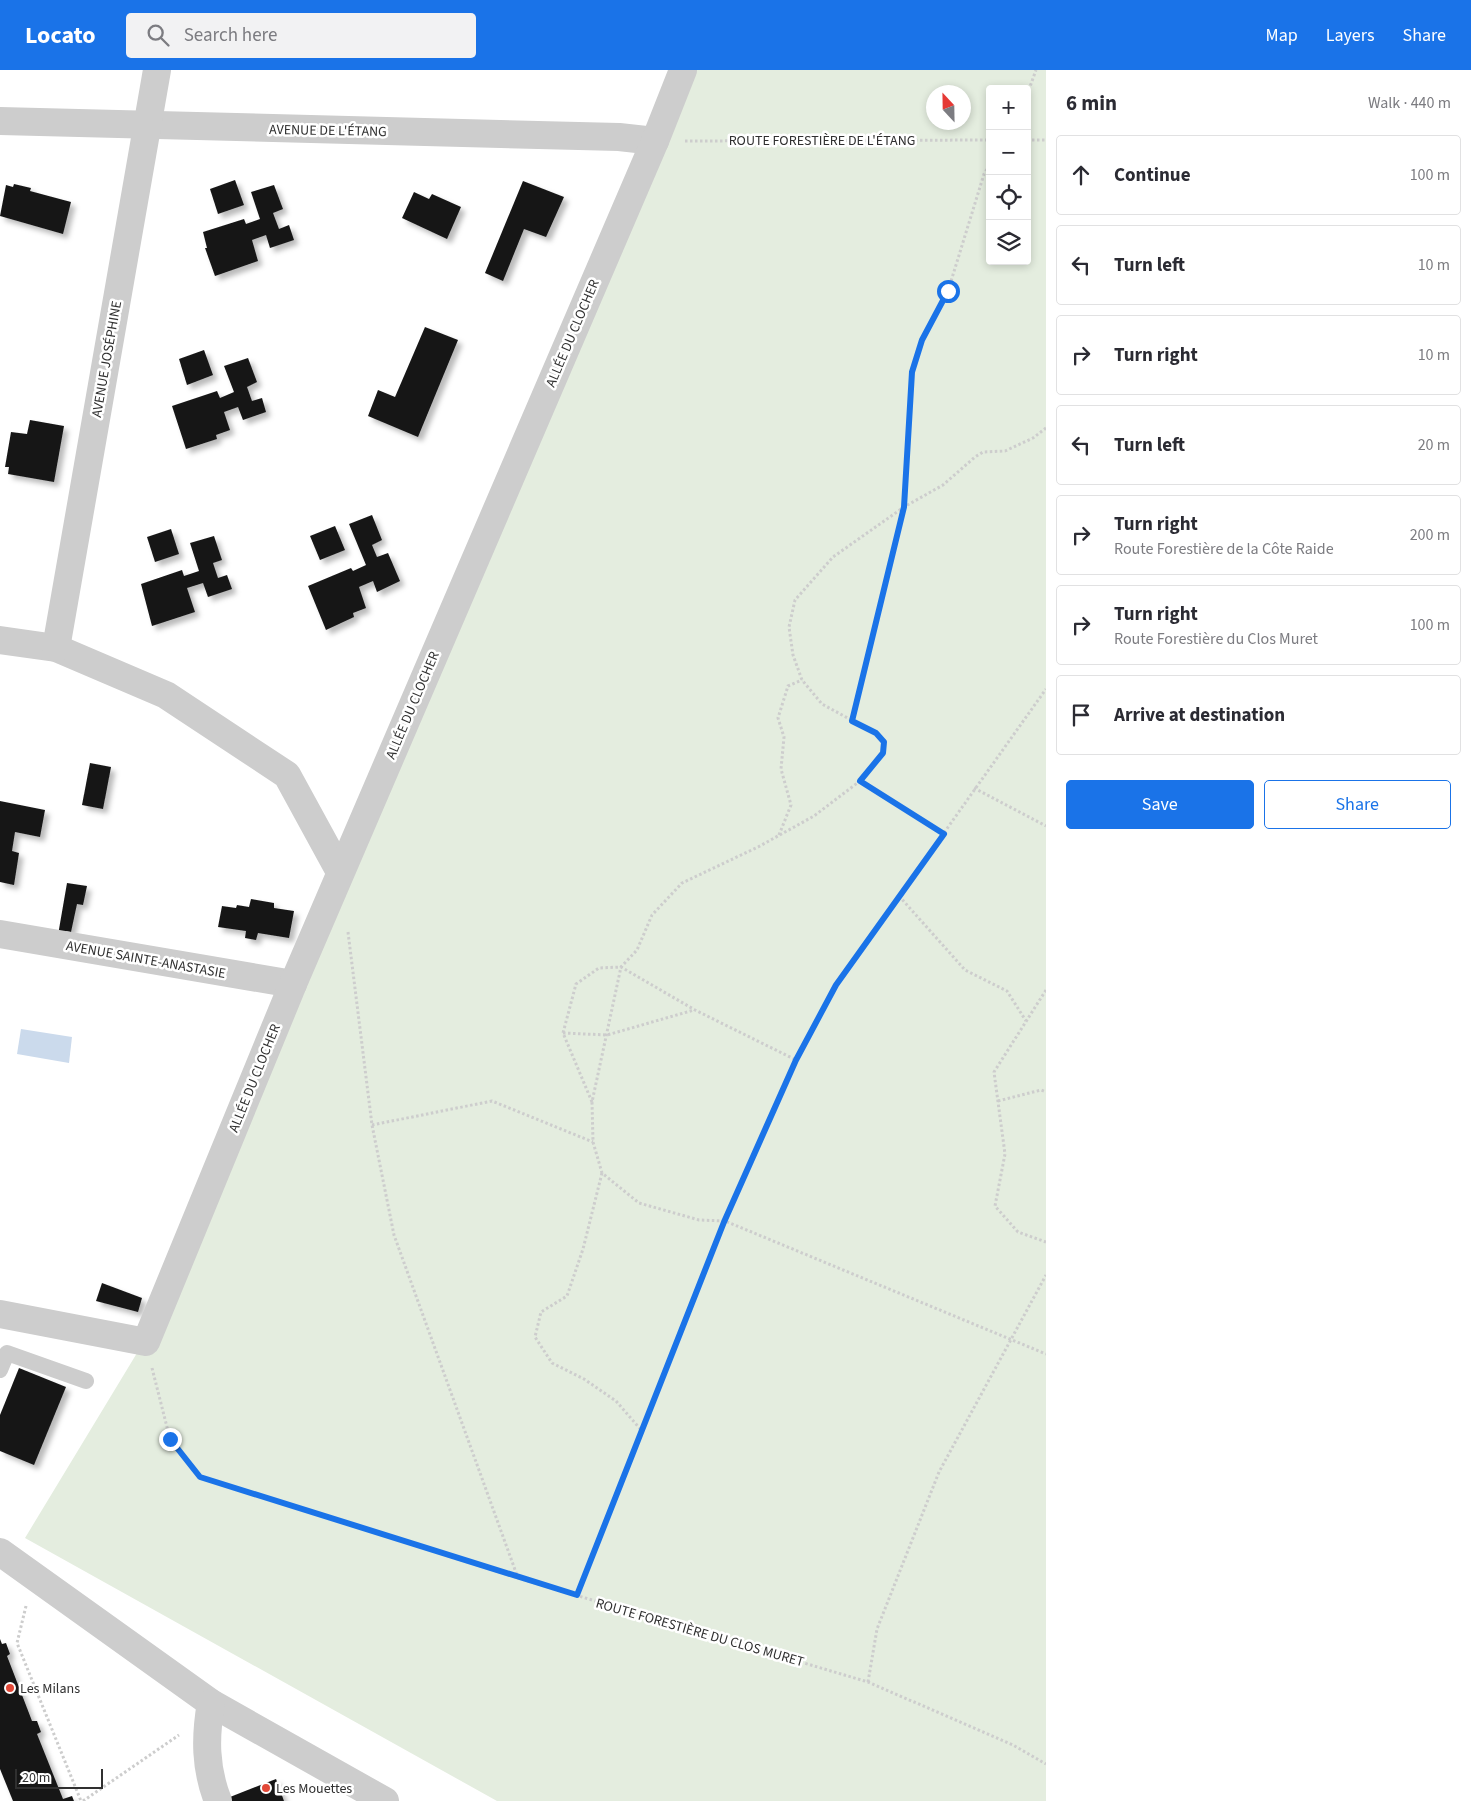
<!DOCTYPE html>
<meta charset="utf-8">
<style>
:root{--surface:#fff;--page:#f2f2f3;--text:#2b2b33;--muted:#7c7c81;--line:#e1e1e2;--accent:#1a73e8}
body{margin:0;font-family:"Source Sans 3",sans-serif;background:var(--page);color:var(--text)}
.controls{position:absolute;right:15px;top:15px;display:grid;overflow:hidden;border-radius:5px;box-shadow:0 2px 8px #0003}
.controls button{width:45px;height:45px;display:grid;place-items:center;padding:0;border:0;border-bottom:1px solid var(--line);background:var(--surface);color:var(--text);font:25px sans-serif}
.compass{position:absolute;left:926px;top:15px;width:45px;height:45px;border-radius:50%;background:var(--surface);box-shadow:0 2px 8px #0003;rotate:338deg}
.scale{position:absolute;left:15px;bottom:12px;width:88px;box-sizing:border-box;padding-left:5px;border:2px solid #303030;border-top:0;font-size:14px;line-height:18px;white-space:nowrap;color:#303030;-webkit-text-stroke:4px #fff;paint-order:stroke}
.stop{position:absolute;width:15px;height:15px;margin:-11px;border:4px solid #1a73e8;border-radius:50%;background:#fff}
.stop.end{background:#1a73e8;border-color:#fff;box-shadow:0 1px 5px #0008}
.list{margin:0;padding:0;list-style:none}
h2{display:flex;justify-content:space-between;align-items:center;height:65px;margin:0;padding:0 20px;font-size:21px}
h2 small{font-size:16px;font-weight:400;color:var(--muted)}
.list li{display:grid;grid-template-columns:32px 1fr auto;gap:15px;align-items:center;box-sizing:border-box;height:80px;margin:0 10px 10px;padding:0 10px;border:1px solid var(--line);border-radius:5px}
.list b{display:block;font-size:19px;white-space:nowrap}
.list p{margin:0;font-size:16px;white-space:nowrap;color:var(--muted)}
.list em{font-size:16px;font-style:normal;color:var(--muted)}
.actions{display:flex;gap:10px;padding:15px 20px}
.actions a{flex:1;padding:11px 0;border:1px solid var(--accent);border-radius:5px;text-align:center;font-size:18px;color:var(--accent)}
.actions .main{background:var(--accent);color:#fff}
.icon{flex:none;width:28px;height:28px;fill:none;stroke:currentColor;stroke-width:2;stroke-linecap:round;stroke-linejoin:round}
.map{position:relative;flex:none;width:1046px;height:1731px;overflow:hidden}
header{display:flex;align-items:center;gap:30px;box-sizing:border-box;height:70px;padding:0 25px;background:var(--accent);color:#fff}
header strong{font-size:24px}
nav{display:flex;gap:28px;margin-inline-start:auto;font-size:18px}
.search{width:350px;height:45px;background:var(--page);display:flex;align-items:center;gap:12px;box-sizing:border-box;padding:0 18px;border-radius:5px;color:var(--muted);font-size:19px}
main{display:flex}
aside{flex:1;background:var(--surface)}
.map>svg:first-child{display:block}
.green{fill:#e4eddf;fill-rule:evenodd}
.water{fill:#cbdaec}
.building{fill:#171717;filter:url(#shadow)}
.lines{fill:none;stroke-linecap:round;stroke-linejoin:round}
.path{stroke:#cdcdcd;stroke-width:3;stroke-dasharray:2.5 2.5;stroke-linecap:butt}
.service{stroke:#cdcdcd;stroke-width:16}
.minor{stroke:#cdcdcd;stroke-width:28}
.route{stroke:#1a73e8;stroke-width:6}
.poi-dot{fill:#e24837;stroke:#fff;stroke-width:2}
.labels{text-anchor:middle;stroke-width:5;stroke-linejoin:round;paint-order:stroke}
.street-label{font-size:14px;fill:#303030;stroke:#fff}
.poi-label{font-size:14px;fill:#303030;stroke:#fff;text-anchor:start}
</style>
<header>
<strong>Locato</strong>
<div class="search"><svg class="icon" aria-label="search" viewBox="0 0 24 24"><circle cx="10" cy="10" r="6"/><path d="M15 15l6 6"/></svg>Search here</div>
<nav><a>Map</a><a>Layers</a><a>Share</a></nav>
</header>
<main>
<div class="map">
<svg width="1046" height="1731" viewBox="0 0 1046 1731">
<defs>
<filter id="shadow"><feDropShadow dx="4.5" dy="4.5" stdDeviation="2.5" flood-color="#0004"/></filter>
</defs>
<rect width="100%" height="100%" fill="#fff"/>
<path class="green" d="M694,0h352v1731h-549l-472,-263 112,-185zM990,19h37v172h-37zM934,22h30v30h-30z"/>
<polygon class="water" points="21,959 72,967 69,993 17,984"/>
<g class="building">
<polygon points="235,110 244,135 218,144 210,119"/>
<polygon points="523,111 564,127 546,167 524,159 503,211 485,203"/>
<polygon points="14,114 31,118 30,121 71,132 63,164 0,146 6,115 13,117"/>
<polygon points="274,115 283,139 273,143 279,159 289,155 294,170 270,178 266,165 252,170 258,191 215,206 205,178 207,178 203,162 244,149 246,154 260,149 251,122"/>
<polygon points="414,122 429,129 432,124 461,137 447,169 402,148"/>
<polygon points="425,257 458,270 418,367 368,346 378,320 395,327"/>
<polygon points="204,280 213,305 187,315 179,289"/>
<polygon points="248,288 257,312 247,317 252,331 262,328 266,342 243,350 238,337 224,342 230,360 216,365 217,369 186,379 172,336 217,321 220,328 234,322 224,296"/>
<polygon points="30,350 64,356 54,412 8,404 9,397 5,397 11,362 27,364"/>
<polygon points="372,445 382,470 372,475 377,487 388,483 400,511 377,522 373,511 359,517 366,538 353,543 354,547 326,560 308,516 351,498 353,501 366,495 349,454"/>
<polygon points="335,456 345,480 320,490 310,466"/>
<polygon points="171,459 179,484 155,492 147,467"/>
<polygon points="214,466 222,490 213,493 218,508 227,505 232,519 208,527 203,513 187,518 195,542 152,556 141,514 182,500 184,506 199,501 190,473"/>
<polygon points="90,693 111,697 103,739 82,735"/>
<polygon points="0,731 45,740 40,767 15,762 12,781 19,783 14,815 0,812"/>
<polygon points="67,813 87,816 83,835 77,834 71,862 66,861 65,866 58,865"/>
<polygon points="251,829 274,833 274,838 294,841 289,868 258,863 256,870 245,868 246,861 218,857 222,836 236,838 237,835 249,837"/>
<polygon points="102,1213 142,1228 138,1242 96,1231"/>
<polygon points="19,1298 66,1317 34,1395 0,1381 0,1345"/>
<polygon points="0,1569 2,1574 6,1573 10,1584 7,1586 32,1651 37,1651 41,1662 37,1664 63,1729 72,1726 74,1731 13,1731 0,1699"/>
<polygon points="276,1709 284,1731 232,1731 230,1727"/>
</g>
<g class="lines">
<g class="path">
<polyline points="1027,25 1036,0"/>
<polyline points="1027,70 1046,70"/>
<polyline points="685,71 990,70"/>
<polyline points="1046,358 1033,368 1005,381 983,382 975,387 943,415 904,437 833,487 795,530 789,557 793,585 802,610 822,634 875,663 885,671 883,683 860,711 814,746 758,777 682,813 652,845 637,880 621,897 592,1032 593,1072 602,1103 639,1133 699,1150 725,1151 1046,1284"/>
<polyline points="852,651 904,437 912,302 922,270 948,221 984,104 990,94"/>
<polyline points="860,711 944,764"/>
<polyline points="974,718 1046,756"/>
<polyline points="779,765 791,735 781,699 784,667 778,648 788,616 802,610"/>
<polyline points="899,826 965,900 1007,921 1026,951"/>
<polyline points="348,862 372,1055 394,1165 518,1508"/>
<polyline points="1046,920 994,1002 1005,1084 995,1136 1018,1162 1046,1172"/>
<polyline points="563,963 607,965 694,940"/>
<polyline points="998,1031 1041,1020 1046,1022"/>
<polyline points="592,1032 563,963 576,914 599,898 621,897 695,940 796,990"/>
<polyline points="372,1055 492,1031 593,1072"/>
<polyline points="602,1103 583,1179 567,1226 541,1242 535,1267 552,1293 584,1309 616,1331 642,1361"/>
<polyline points="152,1298 170,1369 200,1407 518,1508 868,1612 1013,1675 1046,1694"/>
<polyline points="577,1525 725,1151 796,990 836,915 1046,619"/>
<polyline points="26,1536 17,1573 81,1731"/>
<polyline points="868,1612 877,1559 939,1402 1046,1205"/>
<polyline points="83,1731 179,1665"/>
</g>
<polyline class="service" points="0,1300 7,1283 86,1311"/>
<g class="minor">
<polyline points="0,51 619,67 655,71"/>
<polyline points="0,570 56,578 166,625 287,705 340,802"/>
<polyline points="56,578 157,0"/>
<polyline points="0,864 293,914"/>
<polyline points="0,1244 146,1272 293,914 655,71 683,0"/>
<polyline points="0,1482 211,1633 385,1731"/>
<path d="M211,1633c-6,34 -6,65 7,98"/>
</g>
</g>
<g class="lines">
<polyline class="route" points="170,1369 200,1407 577,1525 724,1152 796,990 836,915 944,764 860,711 883,683 884,672 876,663 852,651 904,437 912,302 922,270 948,221"/>
</g>
<g class="poi-dot">
<circle cx="10" cy="1618" r="5"/>
<circle cx="266" cy="1718" r="5"/>
</g>
<g class="labels">
<g class="street-label">
<text transform="translate(328 60) rotate(1)" y="5">AVENUE DE L'ÉTANG</text>
<text x="822" y="75">ROUTE FORESTIÈRE DE L'ÉTANG</text>
<text transform="translate(572 263) rotate(-67)" y="5">ALLÉE DU CLOCHER</text>
<text transform="translate(106 289) rotate(-80)" y="5">AVENUE JOSÉPHINE</text>
<text transform="translate(412 635) rotate(-67)" y="5">ALLÉE DU CLOCHER</text>
<text transform="translate(146 889) rotate(10)" y="5">AVENUE SAINTE-ANASTASIE</text>
<text transform="translate(254 1008) rotate(-68)" y="5">ALLÉE DU CLOCHER</text>
<text transform="translate(700 1562) rotate(16)" y="5">ROUTE FORESTIÈRE DU CLOS MURET</text>
</g>
<g class="poi-label">
<text x="20" y="1623">Les Milans</text>
<text x="276" y="1723">Les Mouettes</text>
</g>
</g>
</svg>
<div class="controls">
<button>+</button>
<button>−</button>
<button><svg class="icon" aria-label="locate" viewBox="0 0 24 24"><circle cx="12" cy="12" r="6"/><path d="M12 2v4M12 18v4M2 12h4M18 12h4"/></svg></button>
<button><svg class="icon" aria-label="layers" viewBox="0 0 24 24"><path d="M12 4l9 5-9 5-9-5zM3 14l9 5 9-5"/></svg></button>
</div>
<svg class="compass" viewBox="-18 -18 36 36"><path d="M0-13l5 13h-10z" fill="#e53935"/><path d="M0 13l5-13h-10z" fill="#7c7c81"/></svg>
<div class="scale">20 m</div>
<div class="stop" style="left:948px;top:221px"></div>
<div class="stop end" style="left:170px;top:1369px"></div>
</div>
<aside>
<h2>6 min<small>Walk · 440 m</small></h2>
<ul class="list">
<li><svg class="icon" aria-label="ahead" viewBox="0 0 24 24"><path d="M12 20V5M6 11l6-6 6 6"/></svg><div><b>Continue</b></div><em>100 m</em></li>
<li><svg class="icon" aria-label="left" viewBox="0 0 24 24"><path d="M17 20v-9H6M10 6l-5 5 5 5"/></svg><div><b>Turn left</b></div><em>10 m</em></li>
<li><svg class="icon" aria-label="right" viewBox="0 0 24 24"><path d="M7 20v-9h11M14 6l5 5-5 5"/></svg><div><b>Turn right</b></div><em>10 m</em></li>
<li><svg class="icon" aria-label="left" viewBox="0 0 24 24"><path d="M17 20v-9H6M10 6l-5 5 5 5"/></svg><div><b>Turn left</b></div><em>20 m</em></li>
<li><svg class="icon" aria-label="right" viewBox="0 0 24 24"><path d="M7 20v-9h11M14 6l5 5-5 5"/></svg><div><b>Turn right</b><p>Route Forestière de la Côte Raide</p></div><em>200 m</em></li>
<li><svg class="icon" aria-label="right" viewBox="0 0 24 24"><path d="M7 20v-9h11M14 6l5 5-5 5"/></svg><div><b>Turn right</b><p>Route Forestière du Clos Muret</p></div><em>100 m</em></li>
<li><svg class="icon" aria-label="arrive" viewBox="0 0 24 24"><path d="M6 21V4h12l-3 4 3 4H6"/></svg><div><b>Arrive at destination</b></div></li>
</ul>
<div class="actions"><a class="main">Save</a><a>Share</a></div>
</aside>
</main>
